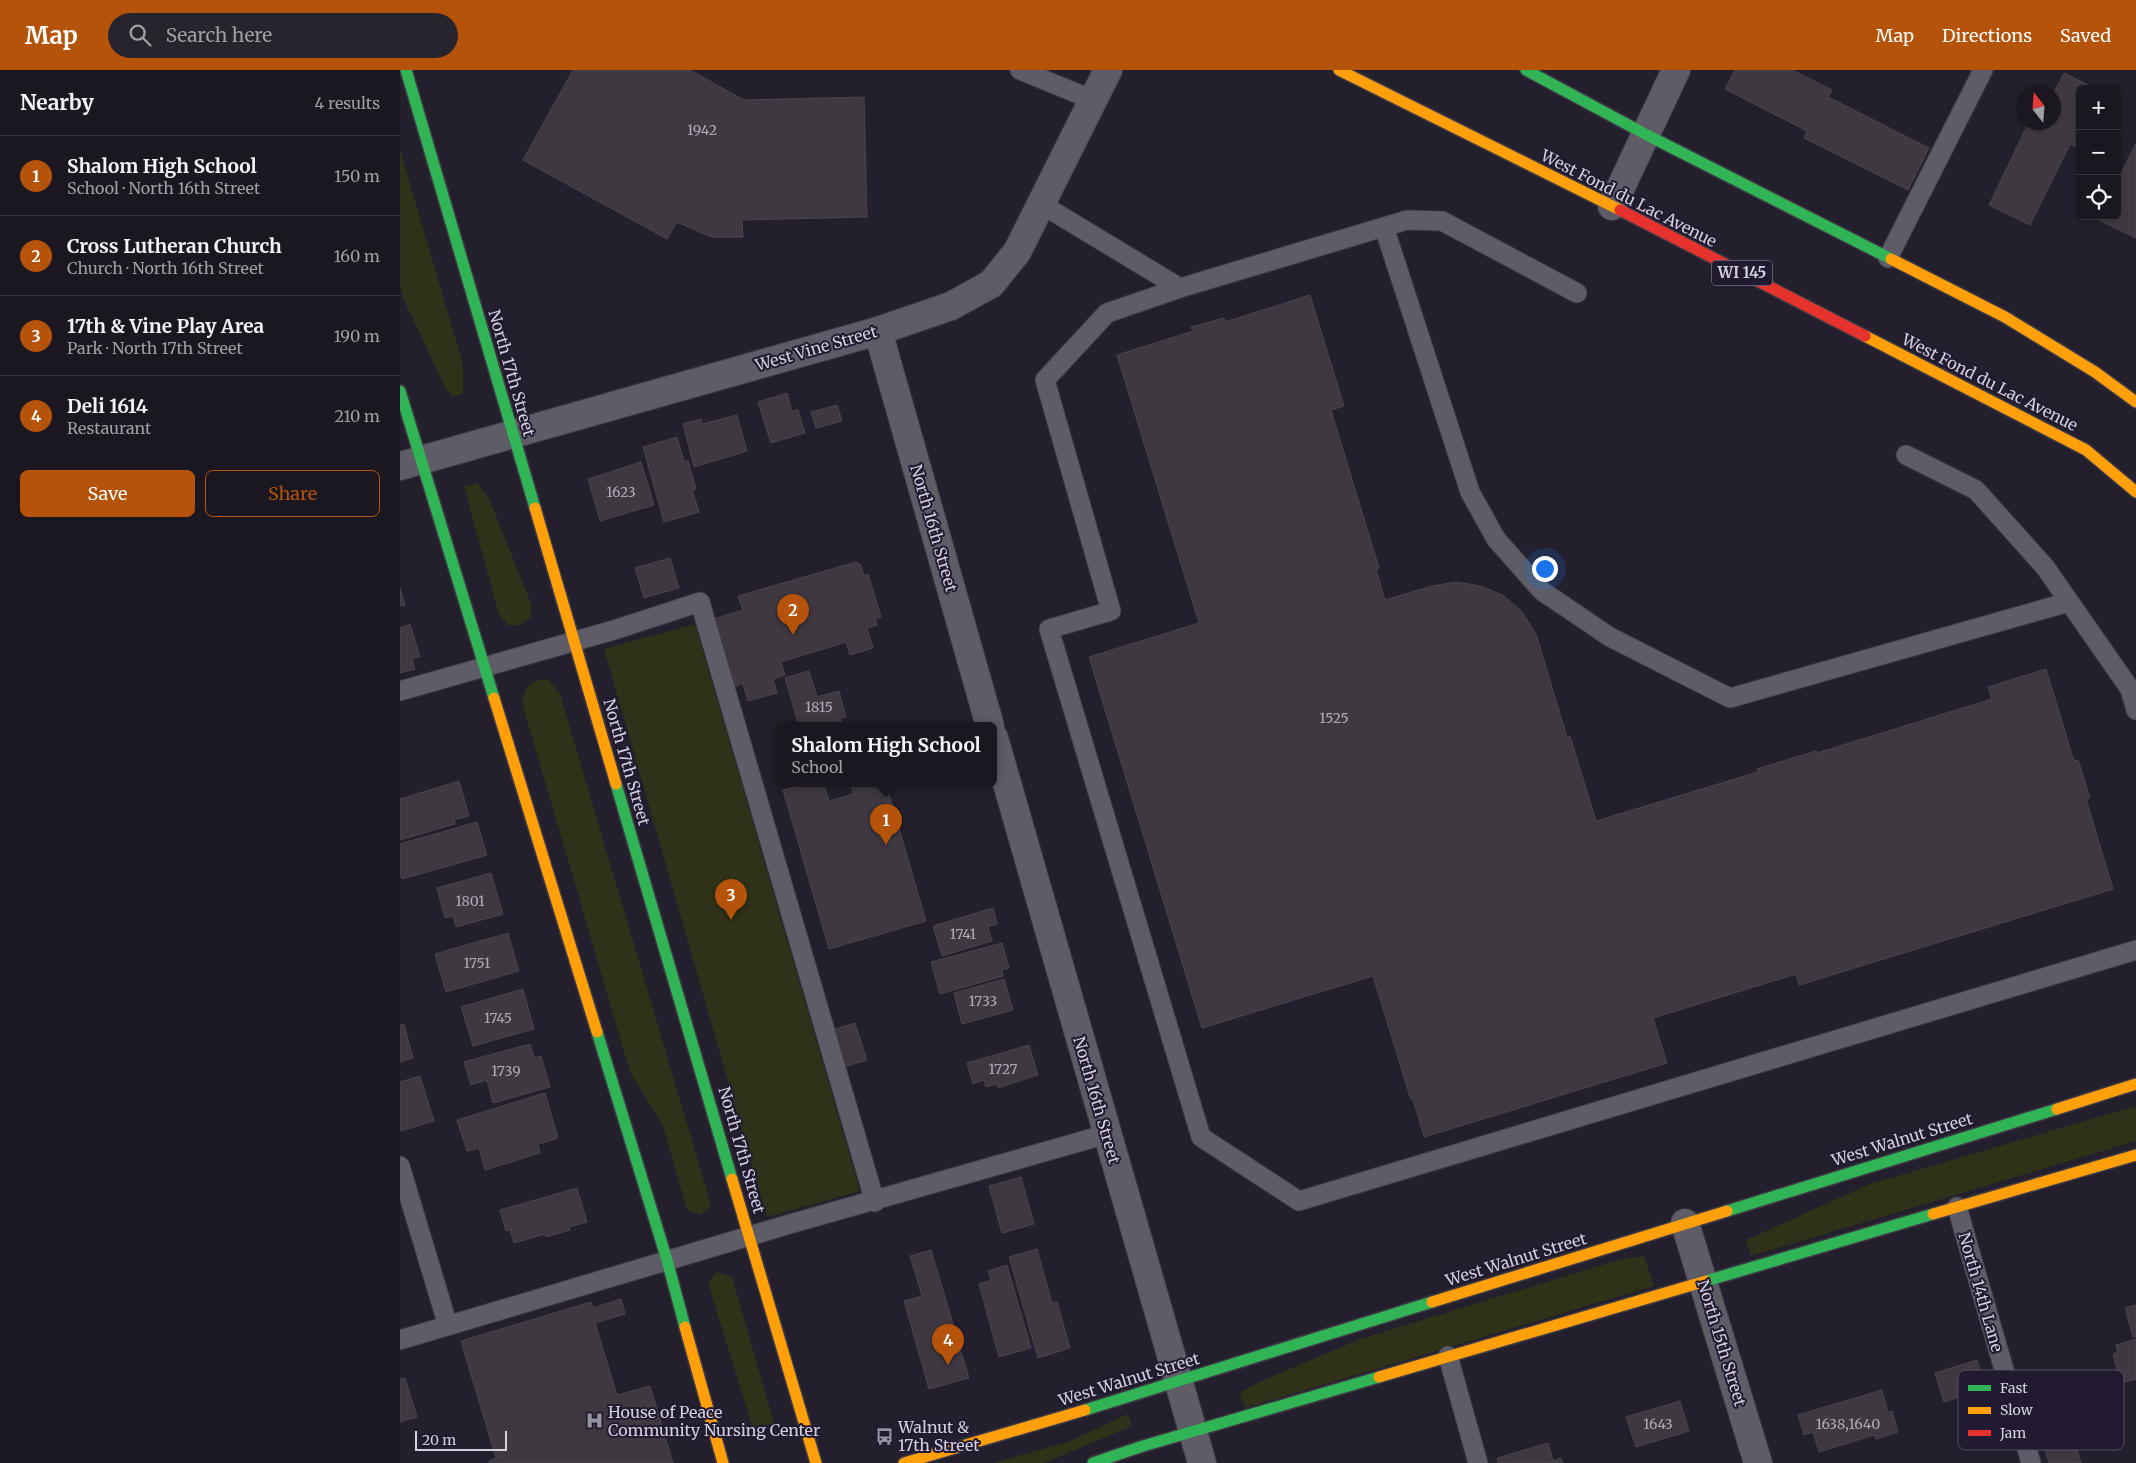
<!DOCTYPE html>
<meta charset="utf-8">
<style>
:root{--surface:#1a1721;--page:#27242e;--text:#f1f3f6;--muted:#9f9fa5;--line:#38363f;--accent:#b45309}
body{margin:0;font-family:Merriweather,serif;background:var(--page);color:var(--text)}
.controls{position:absolute;right:15px;top:15px;display:grid;overflow:hidden;border-radius:8px;box-shadow:0 1px 4px #0004}
.controls button{width:45px;height:45px;display:grid;place-items:center;padding:0;border:0;border-bottom:1px solid var(--line);background:var(--surface);color:var(--text);font:25px sans-serif}
.compass{position:absolute;left:1616px;top:15px;width:45px;height:45px;border-radius:50%;background:var(--surface);box-shadow:0 1px 4px #0004;rotate:343deg}
.scale{position:absolute;left:15px;bottom:12px;width:92px;box-sizing:border-box;padding-left:5px;border:2px solid #d4d0df;border-top:0;font-size:14px;line-height:18px;white-space:nowrap;color:#d4d0df;-webkit-text-stroke:4px #211a31;paint-order:stroke}
.you{position:absolute;left:1144px;top:498px;width:18px;height:18px;margin:-12px;border:4px solid #fff;border-radius:50%;background:#1a73e8;box-shadow:0 0 0 8px #1a73e833}
.badge{display:grid;place-items:center;width:32px;height:32px;border-radius:50%;background:var(--accent);color:#fff;font-size:16px;font-weight:700}
.pin{position:absolute;translate:-50% -41px;filter:drop-shadow(0 1px 2px #0008)}
.pin::after{content:'';position:absolute;top:26px;width:18px;height:15px;background:inherit;clip-path:polygon(0 0,100% 0,50% 100%)}
.popup{position:absolute;left:375px;top:652px;width:222px;height:65px;box-sizing:border-box;display:grid;place-content:center;border-radius:8px;background:var(--surface);filter:drop-shadow(0 1px 4px #0005);font-size:16px;white-space:nowrap;color:var(--muted)}
.popup b{font-size:19px;color:var(--text)}
.popup::after{content:'';position:absolute;left:50%;top:100%;margin-left:-10px;border:10px solid transparent;border-top-color:var(--surface)}
.list{margin:0;padding:0;list-style:none}
h2{display:flex;justify-content:space-between;align-items:center;height:65px;margin:0;padding:0 20px;font-size:21px}
h2 small{font-size:16px;font-weight:400;color:var(--muted)}
.list li{display:grid;grid-template-columns:32px 1fr auto;gap:15px;align-items:center;box-sizing:border-box;height:80px;padding:0 20px;border-top:1px solid var(--line)}
.list b{display:block;font-size:19px;white-space:nowrap}
.list p{margin:0;font-size:16px;white-space:nowrap;color:var(--muted)}
.list em{font-size:16px;font-style:normal;color:var(--muted)}
.actions{display:flex;gap:10px;padding:15px 20px}
.actions a{flex:1;padding:11px 0;border:1px solid var(--accent);border-radius:8px;text-align:center;font-size:18px;color:var(--accent)}
.actions .main{background:var(--accent);color:#fff}
.icon{flex:none;width:28px;height:28px;fill:none;stroke:currentColor;stroke-width:2;stroke-linecap:round;stroke-linejoin:round}
.map{position:relative;flex:none;width:1736px;height:1393px;overflow:hidden}
header{display:flex;align-items:center;gap:30px;box-sizing:border-box;height:70px;padding:0 25px;background:var(--accent);color:#fff}
header strong{font-size:24px}
nav{display:flex;gap:28px;margin-inline-start:auto;font-size:18px}
.search{width:350px;height:45px;background:var(--page);display:flex;align-items:center;gap:12px;box-sizing:border-box;padding:0 18px;border-radius:28px;color:var(--muted);font-size:19px}
main{display:flex}
aside{flex:1;background:var(--surface)}
.map>svg:first-child{display:block}
.green{fill:#2f3218}
.building{fill:#3f3841;stroke:#4b444d}
.lines{fill:none;stroke-linecap:round;stroke-linejoin:round}
.lane-casing{stroke:#3d3a45;stroke-width:21}
.street-casing{stroke:#3d3a45;stroke-width:30}
.fast-casing{stroke:#3d3a45;stroke-width:14}
.slow-casing{stroke:#3d3a45;stroke-width:14}
.jam-casing{stroke:#3d3a45;stroke-width:14}
.lane{stroke:#5e5c66;stroke-width:19}
.street{stroke:#5e5c66;stroke-width:28}
.fast{stroke:#30b455;stroke-width:11}
.slow{stroke:#ff9f0a;stroke-width:11}
.jam{stroke:#e5322d;stroke-width:11}
.labels{text-anchor:middle;stroke-width:4;stroke-linejoin:round;paint-order:stroke}
.number-label{font-size:14px;fill:#afaab8}
.shield{fill:#211a31;stroke:#9e99ab;stroke-width:1}
.shield-label{font-size:15px;font-weight:bold;fill:#d4d0df}
.street-label{font-size:16px;fill:#d4d0df;stroke:#211a31}
.poi-label{font-size:16px;fill:#d4d0df;stroke:#211a31;text-anchor:start}
.key{fill:#211a31;stroke:#575165;stroke-width:1}
.key-label{font-size:14px;fill:#d4d0df}
</style>
<header>
<strong>Map</strong>
<div class="search"><svg class="icon" aria-label="search" viewBox="0 0 24 24"><circle cx="10" cy="10" r="6"/><path d="M15 15l6 6"/></svg>Search here</div>
<nav><a>Map</a><a>Directions</a><a>Saved</a></nav>
</header>
<main>
<aside>
<h2>Nearby<small>4 results</small></h2>
<ul class="list">
<li><span class="badge">1</span><div><b>Shalom High School</b><p>School · North 16th Street</p></div><em>150 m</em></li>
<li><span class="badge">2</span><div><b>Cross Lutheran Church</b><p>Church · North 16th Street</p></div><em>160 m</em></li>
<li><span class="badge">3</span><div><b>17th &amp; Vine Play Area</b><p>Park · North 17th Street</p></div><em>190 m</em></li>
<li><span class="badge">4</span><div><b>Deli 1614</b><p>Restaurant</p></div><em>210 m</em></li>
</ul>
<div class="actions"><a class="main">Save</a><a>Share</a></div>
</aside>
<div class="map">
<svg width="1736" height="1393" viewBox="0 0 1736 1393">
<rect width="100%" height="100%" fill="#231f2c"/>
<g class="green">
<polygon points="0,80 63,294 63,323 52,327 45,317 4,230 0,216"/>
<polygon points="77,413 88,426 132,536 130,548 119,555 108,555 99,544 64,417"/>
<polygon points="295,554 460,1121 367,1147 204,579"/>
<path d="M148,609l12,15 151,511 -10,10 -14,-5 -24,-84 -33,-54 -108,-369c4,-18 7,-22 26,-24z"/>
<polygon points="1736,1036 1736,1071 1351,1186 1346,1170 1470,1114"/>
<polygon points="1244,1186 1254,1216 845,1338 840,1323 855,1314 960,1269 1222,1189"/>
<polygon points="317,1202 332,1207 374,1353 353,1359 308,1213"/>
<polygon points="728,1344 732,1356 644,1393 593,1393 668,1372"/>
</g>
<g class="building">
<polygon points="173,0 290,0 344,30 464,27 467,147 342,150 343,167 311,167 277,152 267,169 123,90"/>
<polygon points="1335,0 1392,0 1432,20 1428,27 1529,78 1508,120 1404,68 1407,61 1325,19"/>
<polygon points="1664,3 1696,19 1680,19 1680,74 1678,78 1670,74 1630,155 1589,135 1629,52 1654,52 1654,23"/>
<polygon points="1736,73 1736,168 1699,150 1700,146 1717,146 1717,112"/>
<polygon points="910,225 944,336 931,340 979,498 976,499 985,530 1032,516 1056,512 1081,516 1104,526 1122,542 1136,564 1167,667 1170,666 1196,751 1358,702 1357,699 1416,681 1417,683 1592,629 1588,617 1646,599 1674,691 1678,690 1690,728 1686,729 1713,819 1399,915 1396,904 1253,948 1267,993 1024,1067 1013,1029 1011,1030 973,906 802,958 689,587 799,553 717,285 793,261 791,257 824,248 825,252"/>
<polygon points="387,323 392,341 398,340 405,363 371,373 358,332"/>
<polygon points="437,335 442,351 416,358 411,342"/>
<polygon points="337,345 347,381 294,397 283,354 301,349 302,354"/>
<polygon points="277,367 284,392 288,391 296,419 292,420 299,442 264,452 243,377"/>
<polygon points="241,392 254,435 200,451 188,409"/>
<polygon points="270,488 279,518 244,528 235,498"/>
<polygon points="456,492 461,495 464,506 468,504 481,547 475,549 477,555 467,558 473,578 450,585 446,572 381,592 385,605 373,609 377,623 348,631 343,613 336,616 328,588 325,589 313,549 343,540 338,526"/>
<polygon points="0,518 5,535 0,536"/>
<polygon points="10,554 20,587 12,588 15,599 0,603 0,558"/>
<polygon points="409,601 417,627 439,621 446,647 440,649 442,656 399,656 385,608"/>
<polygon points="59,711 69,746 54,750 55,754 0,770 0,729"/>
<polygon points="406,714 424,714 429,731 453,724 451,715 486,714 526,851 429,879 383,720"/>
<polygon points="77,752 87,785 2,809 0,803 0,774"/>
<polygon points="91,803 103,844 56,857 53,846 45,848 37,818"/>
<polygon points="593,838 597,854 588,857 592,871 542,886 533,856"/>
<polygon points="108,863 119,901 46,922 35,884"/>
<polygon points="602,873 609,898 602,900 603,906 540,924 531,892"/>
<polygon points="604,909 613,940 562,954 554,923"/>
<polygon points="123,919 134,959 73,976 61,937"/>
<polygon points="455,953 467,990 444,997 432,960"/>
<polygon points="4,954 13,988 0,992 0,955"/>
<polygon points="130,974 134,988 141,986 150,1017 93,1033 87,1010 71,1015 64,992"/>
<polygon points="629,975 638,1005 598,1018 596,1014 586,1017 584,1010 573,1014 567,993"/>
<polygon points="20,1006 34,1051 0,1061 0,1012"/>
<polygon points="145,1023 158,1068 138,1074 140,1083 85,1100 79,1078 67,1081 57,1050"/>
<polygon points="621,1107 634,1154 602,1163 589,1116"/>
<polygon points="177,1118 187,1152 169,1157 170,1160 146,1167 145,1164 114,1173 110,1160 106,1161 100,1140"/>
<polygon points="637,1179 652,1233 657,1232 670,1278 638,1288 609,1187"/>
<polygon points="531,1180 569,1308 529,1319 504,1231 522,1226 510,1186"/>
<polygon points="607,1195 631,1278 599,1287 579,1214 591,1210 588,1201"/>
<polygon points="221,1229 225,1244 195,1253 217,1325 250,1316 273,1393 89,1393 89,1391 96,1388 61,1271 191,1232 193,1238"/>
<polygon points="1736,1235 1736,1266 1733,1267 1725,1238"/>
<polygon points="1736,1269 1736,1309 1721,1313 1713,1284 1718,1282 1716,1275"/>
<polygon points="1577,1290 1586,1319 1544,1332 1535,1303"/>
<polygon points="5,1308 17,1347 0,1352 0,1309"/>
<polygon points="1482,1320 1488,1343 1492,1341 1498,1362 1476,1369 1474,1365 1419,1382 1413,1362 1404,1365 1398,1345"/>
<polygon points="1280,1331 1289,1361 1236,1377 1226,1347"/>
<polygon points="1673,1365 1681,1393 1649,1393 1644,1374"/>
<polygon points="1148,1373 1153,1391 1161,1388 1163,1393 1098,1393 1097,1388"/>
</g>
<g class="lines">
<defs>
<g id="lane">
<polyline points="620,0 693,30"/>
<polyline points="641,134 780,218 1007,150 1042,151 1177,223"/>
<polyline points="984,157 1070,422 1096,469 1142,521 1210,567 1330,628 1669,532"/>
<polyline points="1488,188 1583,0"/>
<polyline points="780,218 707,243 645,310 711,541 649,559 801,1067 899,1131 1736,880"/>
<polyline points="1506,385 1576,420 1645,497 1730,619 1736,640"/>
<polyline points="0,621 214,560 300,532 475,1132"/>
<polyline points="0,1096 48,1256"/>
<polyline points="1557,1137 1631,1393"/>
<polyline points="0,1270 390,1154 707,1064"/>
<polyline points="1048,1286 1078,1393"/>
</g>
<g id="street">
<polyline points="1212,136 1276,0"/>
<polyline points="478,261 590,656"/>
<polyline points="0,396 478,261 551,236 591,214 617,182 708,0"/>
<polyline points="594,668 802,1393"/>
<polyline points="1285,1153 1358,1393"/>
</g>
<g id="fast">
<polyline points="6,0 135,438"/>
<polyline points="1126,0 1247,65 1491,189"/>
<polyline points="0,321 94,628"/>
<polyline points="216,714 332,1109"/>
<polyline points="197,962 267,1190 285,1257"/>
<polyline points="1327,1141 1657,1039"/>
<polyline points="1306,1211 1533,1144"/>
<polyline points="685,1340 1032,1232"/>
<polyline points="693,1393 743,1376 979,1307"/>
</g>
<g id="slow">
<polyline points="939,0 1220,140"/>
<polyline points="1491,189 1605,247 1695,302 1736,332"/>
<polyline points="1465,266 1686,380 1736,422"/>
<polyline points="135,438 216,714"/>
<polyline points="94,628 197,962"/>
<polyline points="1657,1039 1736,1014"/>
<polyline points="332,1109 416,1393"/>
<polyline points="1533,1144 1736,1085"/>
<polyline points="1032,1232 1327,1141"/>
<polyline points="285,1257 323,1393"/>
<polyline points="979,1307 1306,1211"/>
<polyline points="504,1393 685,1340"/>
</g>
<polyline id="jam" points="1220,140 1465,266"/>
</defs>
<use href="#lane" class="lane-casing"/>
<use href="#street" class="street-casing"/>
<use href="#fast" class="fast-casing"/>
<use href="#slow" class="slow-casing"/>
<use href="#jam" class="jam-casing"/>
<use href="#lane" class="lane"/>
<use href="#street" class="street"/>
<use href="#fast" class="fast"/>
<use href="#slow" class="slow"/>
<use href="#jam" class="jam"/>
</g>
<defs>
<symbol id="hospital-bare" viewBox="-9 -9 18 18"><path d="M-5-5h3v3.5h4V-5h3V5h-3V1.5h-4V5h-3Z" fill="#9692a0" stroke="#211a31" stroke-width="2.5" paint-order="stroke"/></symbol>
<symbol id="bus-bare" viewBox="-9 -9 18 18"><path d="M-5-6H5V4H4V6H2V4H-2V6H-4V4H-5ZM-3.5-4V0h7V-4ZM-3.5 1.2v1.5H-2V1.2ZM2 1.2v1.5H3.5V1.2Z" fill="#9692a0" stroke="#211a31" stroke-width="2.5" paint-order="stroke"/></symbol>
</defs>
<g fill-rule="evenodd">
<use href="#hospital-bare" x="182" y="1338" width="25" height="25"/>
<use href="#bus-bare" x="472" y="1354" width="25" height="25"/>
</g>
<g class="labels">
<g class="number-label">
<text x="302" y="65">1942</text>
<text x="221" y="427">1623</text>
<text x="419" y="642">1815</text>
<text x="934" y="653">1525</text>
<text x="70" y="836">1801</text>
<text x="563" y="869">1741</text>
<text x="77" y="898">1751</text>
<text x="583" y="936">1733</text>
<text x="98" y="953">1745</text>
<text x="603" y="1004">1727</text>
<text x="106" y="1006">1739</text>
<text x="1258" y="1359">1643</text>
<text x="1448" y="1359">1638,1640</text>
</g>
<rect class="shield" x="1312" y="190.5" width="60" height="25" rx="4"/>
<g class="shield-label">
<text x="1342" y="208">WI 145</text>
</g>
<g class="street-label">
<text transform="translate(1229 128) rotate(27)" y="6">West Fond du Lac Avenue</text>
<text transform="translate(416 278) rotate(-16)" y="6">West Vine Street</text>
<text transform="translate(112 303) rotate(74)" y="6">North 17th Street</text>
<text transform="translate(1590 312) rotate(27)" y="6">West Fond du Lac Avenue</text>
<text transform="translate(534 458) rotate(74)" y="6">North 16th Street</text>
<text transform="translate(227 692) rotate(74)" y="6">North 17th Street</text>
<text transform="translate(697 1030) rotate(74)" y="6">North 16th Street</text>
<text transform="translate(1502 1069) rotate(-17)" y="6">West Walnut Street</text>
<text transform="translate(342 1080) rotate(74)" y="6">North 17th Street</text>
<text transform="translate(1116 1189) rotate(-17)" y="6">West Walnut Street</text>
<text transform="translate(1581 1222) rotate(74)" y="6">North 14th Lane</text>
<text transform="translate(1322 1273) rotate(73)" y="6">North 15th Street</text>
<text transform="translate(729 1309) rotate(-17)" y="6">West Walnut Street</text>
</g>
<g class="poi-label">
<text x="208" y="1348">House of Peace<tspan x="208" dy="18">Community Nursing Center</tspan></text>
<text x="498" y="1363">Walnut &amp;<tspan x="498" dy="18">17th Street</tspan></text>
</g>
</g>
<rect x="1558" y="1300" width="166" height="80" rx="8" class="key"/>
<rect x="1568" y="1315" width="23" height="6" fill="#30b455"/>
<rect x="1568" y="1337" width="23" height="7" fill="#ff9f0a"/>
<rect x="1568" y="1360" width="23" height="6" fill="#e5322d"/>
<g class="key-label">
<text x="1600" y="1323">Fast</text>
<text x="1600" y="1345">Slow</text>
<text x="1600" y="1368">Jam</text>
</g>
</svg>
<div class="controls">
<button>+</button>
<button>−</button>
<button><svg class="icon" aria-label="locate" viewBox="0 0 24 24"><circle cx="12" cy="12" r="6"/><path d="M12 2v4M12 18v4M2 12h4M18 12h4"/></svg></button>
</div>
<svg class="compass" viewBox="-18 -18 36 36"><path d="M0-13l5 13h-10z" fill="#e53935"/><path d="M0 13l5-13h-10z" fill="#9f9fa5"/></svg>
<div class="scale">20 m</div>
<div class="you"></div>
<div class="pin badge" style="left:486px;top:775px">1</div>
<div class="popup"><b>Shalom High School</b>School</div>
<div class="pin badge" style="left:393px;top:565px">2</div>
<div class="pin badge" style="left:331px;top:850px">3</div>
<div class="pin badge" style="left:548px;top:1295px">4</div>
</div>
</main>
